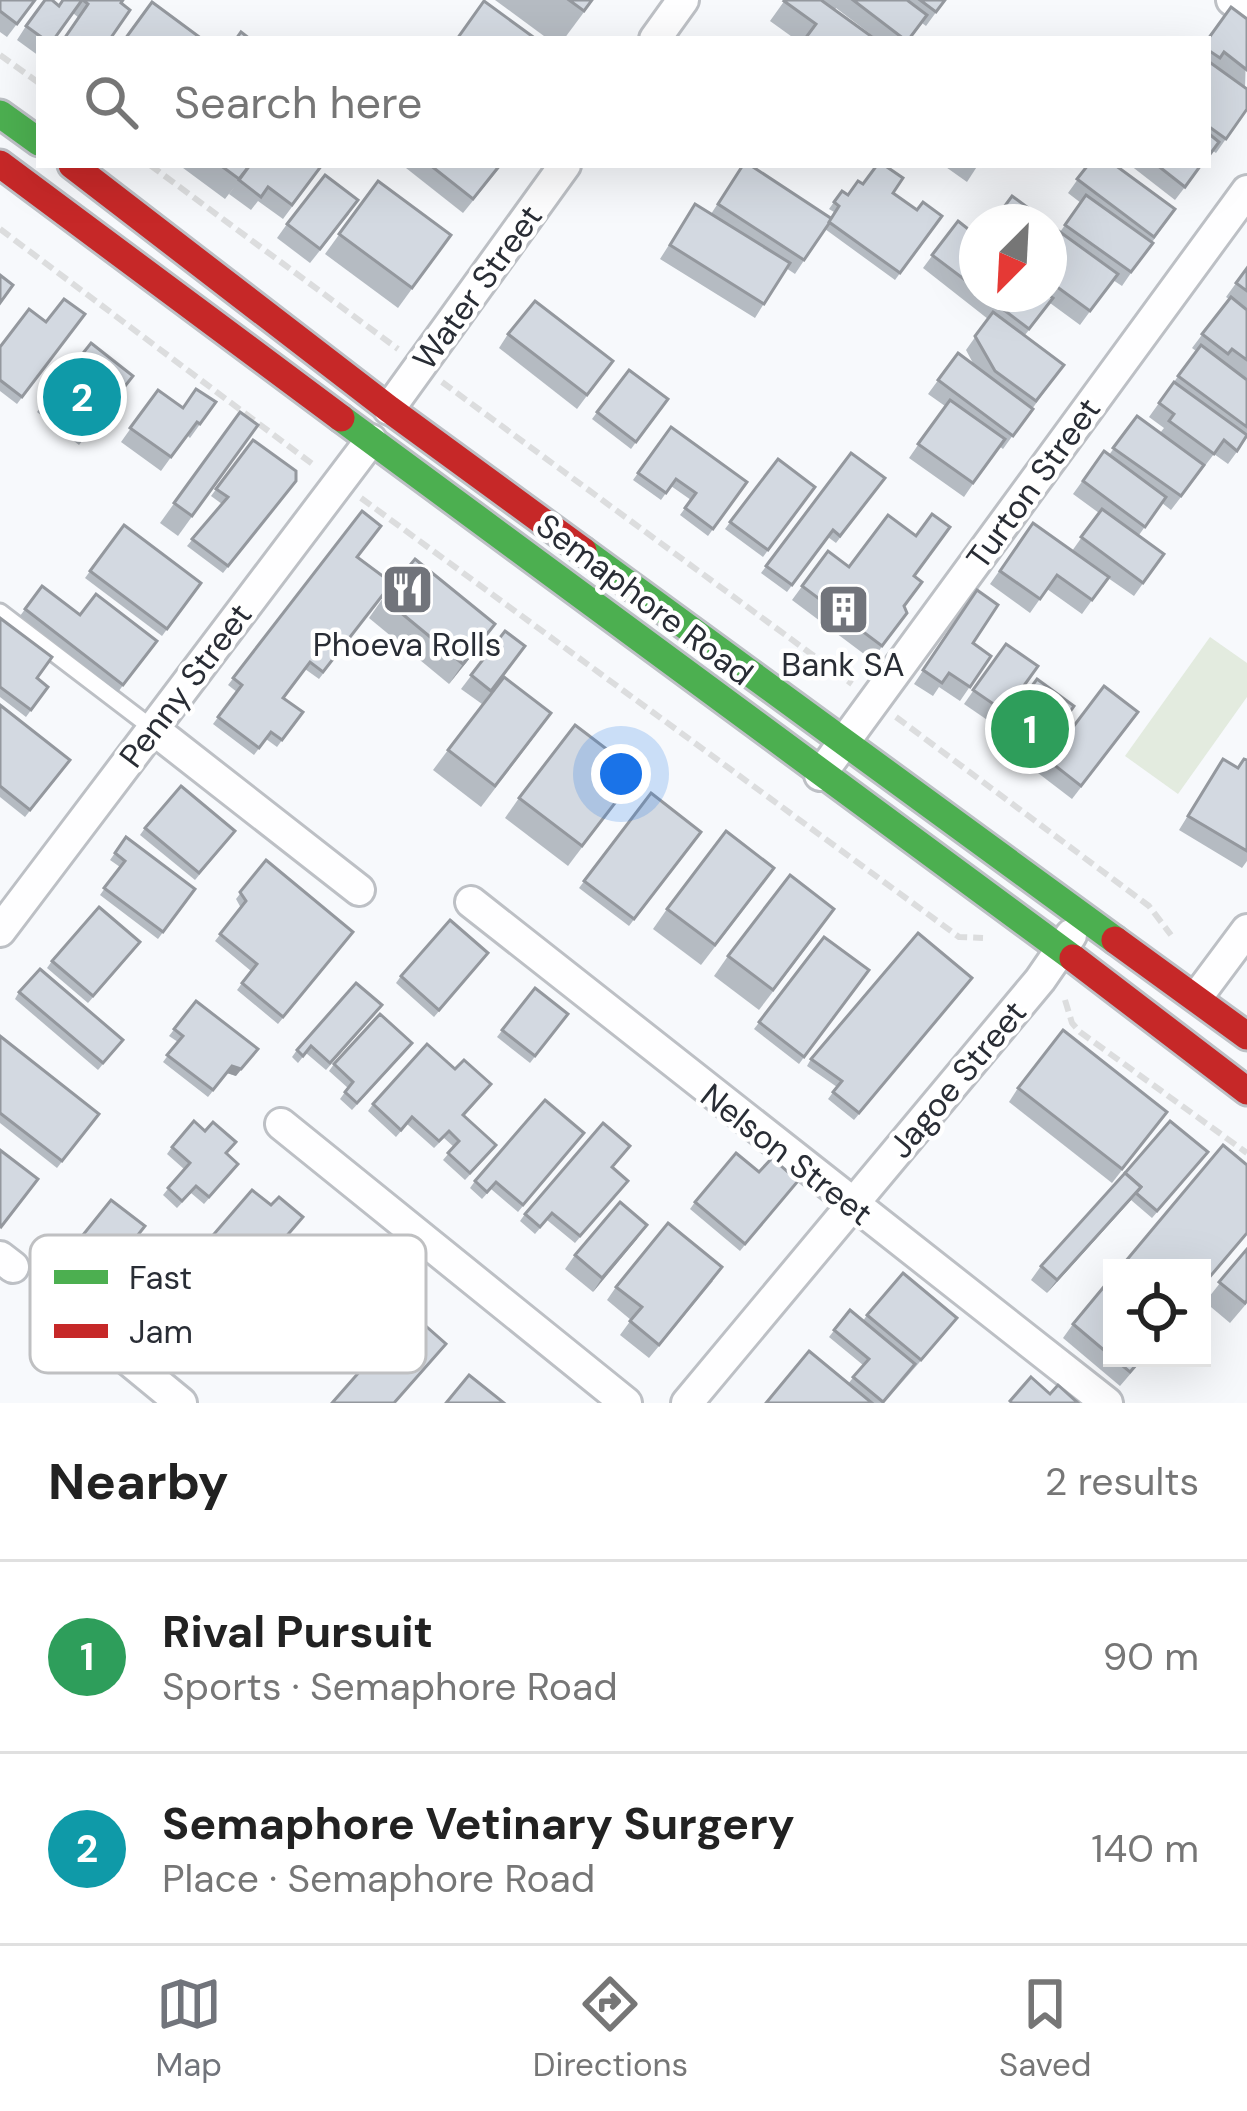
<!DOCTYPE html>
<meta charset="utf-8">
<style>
:root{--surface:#fff;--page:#f6f6f6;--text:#222;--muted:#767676;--line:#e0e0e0;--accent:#71747b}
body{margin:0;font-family:"DM Sans",sans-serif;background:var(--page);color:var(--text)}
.controls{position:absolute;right:36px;bottom:36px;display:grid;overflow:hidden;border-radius:0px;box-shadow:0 12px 48px #0002}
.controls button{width:108px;height:108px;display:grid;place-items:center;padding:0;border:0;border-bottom:3px solid var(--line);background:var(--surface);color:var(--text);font:60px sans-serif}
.compass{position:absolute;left:959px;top:204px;width:108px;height:108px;border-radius:50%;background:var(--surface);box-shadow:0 12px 48px #0002;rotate:204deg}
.you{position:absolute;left:621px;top:774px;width:42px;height:42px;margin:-30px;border:9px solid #fff;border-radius:50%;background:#1a73e8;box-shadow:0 0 0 18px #1a73e833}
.badge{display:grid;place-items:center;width:78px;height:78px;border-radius:50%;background:var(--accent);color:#fff;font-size:39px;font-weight:700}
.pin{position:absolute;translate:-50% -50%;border:6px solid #fff;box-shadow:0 3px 12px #0006}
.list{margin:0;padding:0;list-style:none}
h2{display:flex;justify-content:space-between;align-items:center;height:156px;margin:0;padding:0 48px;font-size:51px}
h2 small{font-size:39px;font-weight:400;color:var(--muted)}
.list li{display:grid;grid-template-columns:78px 1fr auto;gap:36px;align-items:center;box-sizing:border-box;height:192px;padding:0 48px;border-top:3px solid var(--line)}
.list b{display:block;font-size:45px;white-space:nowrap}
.list p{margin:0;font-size:39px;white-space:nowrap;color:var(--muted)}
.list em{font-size:39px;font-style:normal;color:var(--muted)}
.icon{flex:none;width:66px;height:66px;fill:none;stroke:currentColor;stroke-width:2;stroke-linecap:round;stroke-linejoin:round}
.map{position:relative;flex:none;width:1247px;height:1403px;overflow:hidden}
.search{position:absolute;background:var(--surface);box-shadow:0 12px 48px #0002;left:36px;right:36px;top:36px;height:132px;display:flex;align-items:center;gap:30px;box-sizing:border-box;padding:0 42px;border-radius:0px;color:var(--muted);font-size:45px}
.sheet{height:540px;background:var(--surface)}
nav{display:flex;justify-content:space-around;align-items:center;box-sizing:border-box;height:168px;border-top:3px solid var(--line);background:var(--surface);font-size:33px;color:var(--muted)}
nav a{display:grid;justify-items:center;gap:6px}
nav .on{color:var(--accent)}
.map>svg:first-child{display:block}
.green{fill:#e3ebdf}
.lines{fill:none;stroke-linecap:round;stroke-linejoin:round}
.lane-casing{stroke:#bdc0c5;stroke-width:21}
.street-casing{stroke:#bdc0c5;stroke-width:36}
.fast-casing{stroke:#bdc0c5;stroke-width:33}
.jam-casing{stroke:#bdc0c5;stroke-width:33}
.path{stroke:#dcddde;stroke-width:6;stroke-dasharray:12 6;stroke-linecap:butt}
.lane{stroke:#fefeff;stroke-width:15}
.street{stroke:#fefeff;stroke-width:30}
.fast{stroke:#4caf50;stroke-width:27}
.jam{stroke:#c62828;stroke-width:27}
.wall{fill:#b5bbc2}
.shaded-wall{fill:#94989e}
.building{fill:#d3d9e1;stroke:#94989e;stroke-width:3}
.labels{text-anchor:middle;stroke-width:9;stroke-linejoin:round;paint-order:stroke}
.street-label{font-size:33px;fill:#292d35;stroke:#fff}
.poi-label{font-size:33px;fill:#292d35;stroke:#fff}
.key{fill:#fff;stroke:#bfc0c2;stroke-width:3}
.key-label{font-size:33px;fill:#292d35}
</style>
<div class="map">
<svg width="1247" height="1403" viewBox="0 0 1247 1403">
<rect width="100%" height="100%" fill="#f7f9fc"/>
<polygon class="green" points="1210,637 1247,663 1247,697 1178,794 1125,756"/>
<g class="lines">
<defs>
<polyline id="lane" points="0,612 152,728"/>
<g id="street">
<polyline points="1232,0 1247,11"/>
<polyline points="655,39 683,0"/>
<polyline points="389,409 565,165"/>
<polyline points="152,728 359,890"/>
<polyline points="820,775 1247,191"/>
<polyline points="471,902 1107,1403"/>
<polyline points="0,931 371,440"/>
<polyline points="1197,997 1247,930"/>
<polyline points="281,1124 626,1403"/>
<polyline points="0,1257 13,1267"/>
<polyline points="96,1333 181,1403"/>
<polyline points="687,1403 1040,980 1071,935"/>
</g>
<g id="fast">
<polyline points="0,114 39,142"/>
<polyline points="341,418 1073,958"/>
<polyline points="583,551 1115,940"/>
</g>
<g id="jam">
<polyline points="0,164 341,418"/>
<polyline points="72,165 389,409 583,551"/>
<polyline points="1115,940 1247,1036"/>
<polyline points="1073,958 1247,1091"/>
</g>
</defs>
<use href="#lane" class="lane-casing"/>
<use href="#street" class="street-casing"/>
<use href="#fast" class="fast-casing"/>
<use href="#jam" class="jam-casing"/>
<g class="path">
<polyline points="0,55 39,83"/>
<polyline points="150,165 398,349"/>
<polyline points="0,229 315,466"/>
<polyline points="442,382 852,684"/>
<polyline points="361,498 959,937 983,938"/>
<polyline points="896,717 1149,906 1171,935"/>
<polyline points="1065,1000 1072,1023 1080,1032 1247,1153"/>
<polyline points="35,1284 72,1313"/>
</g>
<use href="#lane" class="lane"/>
<use href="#street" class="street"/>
<use href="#fast" class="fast"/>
<use href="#jam" class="jam"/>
</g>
<g class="wall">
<polygon points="0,0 35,0 7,37 0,32"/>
<polygon points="63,0 123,0 79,18 73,13 54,39 39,39 39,56 17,40 26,26 59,6"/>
<polygon points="495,0 593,0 564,39 548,39"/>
<polygon points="785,0 945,0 926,26 922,23 910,39 877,39 836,8 835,10 875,39 795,39 770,21"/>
<polygon points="1247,19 1245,88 1247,109 1216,153 1213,151 1208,158 1208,39"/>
<polygon points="179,165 323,165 283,219 258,201 251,210 229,194 235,186 225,199"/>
<polygon points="408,165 502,165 463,213 406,168"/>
<polygon points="743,165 830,218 834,212 829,209 842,191 848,195 863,184 893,193 917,210 942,216 895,280 825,229 795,274 786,268 755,318 660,259 695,204 711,214"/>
<polygon points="943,165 978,165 967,182"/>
<polygon points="1088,165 1175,209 1122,286 1113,280 1080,325 1050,303 1025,335 1064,365 1003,449 999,446 964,497 909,458 945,406 928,394 958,353 974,365 966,350 988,319 923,268 958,221 977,236 977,294 1049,294 1049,224 1060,232 1081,203 1068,193"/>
<polygon points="1130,165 1202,165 1175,200"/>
<polygon points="378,181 451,235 398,308 325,254"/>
<polygon points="349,214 310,263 277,238 287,224"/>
<polygon points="1247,268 1247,438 1228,464 1214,454 1171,510 1162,503 1139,535 1164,554 1134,596 1108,578 1082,614 1047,589 1030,613 990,584 1033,523 1072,551 1099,513 1073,494 1104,451 1109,455 1137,416 1160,433 1164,428 1149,417 1196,351 1192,348 1229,299 1226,297"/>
<polygon points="85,314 17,404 0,391 0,347 46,322"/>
<polygon points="508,334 613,361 577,409 499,348"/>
<polygon points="91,343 133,376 79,445 37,412"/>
<polygon points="629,370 668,399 631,449 592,419"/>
<polygon points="158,390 183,408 216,402 190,438 187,435 161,471 121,442"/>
<polygon points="240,412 258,425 178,536 160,523"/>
<polygon points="671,427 747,482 708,536 680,515 691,500 671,486 661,500 633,480"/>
<polygon points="253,440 291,488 223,573 187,546 222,504 211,496"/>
<polygon points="851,453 885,478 836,543 828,537 787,592 761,573"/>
<polygon points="778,459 815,487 763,557 725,529"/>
<polygon points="362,511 358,557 392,583 319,679 305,669 283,698 303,712 277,747 266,739 254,755 213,724 237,692 228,685"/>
<polygon points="124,525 201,583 162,636 85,578"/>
<polygon points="828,551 849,567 914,577 904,607 907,613 872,660 792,600"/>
<polygon points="42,586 80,615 157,641 118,692 20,616"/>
<polygon points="977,590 973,643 991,656 960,701 939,687 933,696 914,684"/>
<polygon points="383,598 481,644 449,684 369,618"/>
<polygon points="0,618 37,678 48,687 26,717 0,697"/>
<polygon points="505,631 525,646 482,704 461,689"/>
<polygon points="1006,644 1038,666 996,726 964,704"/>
<polygon points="1037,679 1074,706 1033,765 995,737"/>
<polygon points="0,705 70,760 25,817 0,797"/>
<polygon points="1128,726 1072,799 1038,773 1048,760"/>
<polygon points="537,733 481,807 433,770 448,750"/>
<polygon points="1223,759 1238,768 1247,760 1247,861 1242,868 1179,830"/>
<polygon points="638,773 568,866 505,818 519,798"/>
<polygon points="651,793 701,832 629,926 579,888"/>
<polygon points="145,828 230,838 195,880 140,835"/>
<polygon points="126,837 195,889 158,939 100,895 120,867 110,860"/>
<polygon points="266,860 348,939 278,1024 237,990 251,971 215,941 241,908 236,899"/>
<polygon points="760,888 701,965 653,929 667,909"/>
<polygon points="820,930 759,1010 714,976 728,956"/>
<polygon points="824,937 869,970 799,1064 754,1029"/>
<polygon points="135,949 88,1003 47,968 52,961"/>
<polygon points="488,953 434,1017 396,983 401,976"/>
<polygon points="967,985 854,1120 828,1099 837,1087 807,1066 811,1059"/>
<polygon points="535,988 568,1014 530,1063 497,1037"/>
<polygon points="19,992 123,1040 98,1070 15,999"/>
<polygon points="196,1001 236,1076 227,1073 208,1097 163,1062 178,1042 169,1036"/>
<polygon points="377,1012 326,1070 306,1053 298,1063 292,1057 297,1050"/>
<polygon points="0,1036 99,1114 57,1168 0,1123"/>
<polygon points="407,1050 352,1110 340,1099 348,1088 329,1071 334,1064"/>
<polygon points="455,1069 486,1091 464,1116 491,1152 465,1180 443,1160 454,1147 444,1138 434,1148 407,1124 396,1137 368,1111 373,1104"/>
<polygon points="1018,1088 1157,1125 1112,1183 1009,1102"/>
<polygon points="584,1133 518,1212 491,1189 482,1199 470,1188 475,1181"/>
<polygon points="630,1146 613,1167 628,1181 575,1243 547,1220 535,1234 520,1221 525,1214"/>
<polygon points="172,1147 227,1154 233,1171 204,1204 191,1193 177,1208 163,1195 184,1169 167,1154"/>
<polygon points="1203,1159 1152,1218 1131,1200 1047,1293 1031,1280 1041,1266 1125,1173"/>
<polygon points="759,1172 798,1181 740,1251 690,1209 695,1202"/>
<polygon points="271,1205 303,1217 240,1291 222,1275 214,1284 190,1263 195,1256"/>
<polygon points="637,1239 593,1292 565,1269 575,1255"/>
<polygon points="135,1240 86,1302 53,1275 62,1261"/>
<polygon points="1247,1249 1247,1303 1230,1323 1205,1302"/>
<polygon points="713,1281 649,1358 620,1335 631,1320 607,1300 616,1287"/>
<polygon points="367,1300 350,1318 354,1333 319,1369 262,1315 267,1308"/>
<polygon points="850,1310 863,1321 867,1315 952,1325 884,1403 766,1403 848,1384 863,1365 829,1337"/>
<polygon points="1073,1324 1112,1358 1144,1358 1120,1386 1063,1338"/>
</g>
<g class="shaded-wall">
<polygon points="495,624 481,644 449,684 463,664"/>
<polygon points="258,1049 236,1076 227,1073 208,1097 232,1066"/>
<polygon points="1141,1187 1131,1200 1047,1293 1057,1280"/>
<polygon points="647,1225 637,1239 593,1292 602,1278"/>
</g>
<g class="building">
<polygon points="0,0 35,0 17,24 0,11"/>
<polygon points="45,0 52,0 59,6 63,0 82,0 54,39 44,39 26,26"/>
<polygon points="83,0 123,0 121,3 130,10 110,39 64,39 88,4"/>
<polygon points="569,0 592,0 584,11"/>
<polygon points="785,0 821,0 875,39 810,39 807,36 816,24 784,1"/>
<polygon points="853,0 907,0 927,15 909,39 904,39"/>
<polygon points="920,0 945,0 936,12"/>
<polygon points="484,1 536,39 457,39"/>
<polygon points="152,2 202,39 125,39"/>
<polygon points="1231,7 1247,19 1247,70 1224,52 1220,58 1208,50 1208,39"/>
<polygon points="241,32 250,39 236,39"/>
<polygon points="1208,61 1247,89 1247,109 1226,139 1208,126"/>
<polygon points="1208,133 1219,142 1208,157"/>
<polygon points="220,165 250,165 239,179"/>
<polygon points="250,165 322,165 292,205 268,187 261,197 239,180"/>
<polygon points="430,165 500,165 473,199"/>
<polygon points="743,165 750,165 832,219 804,260 718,204"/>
<polygon points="877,165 884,165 903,178 893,193 917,210 923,202 942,216 900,273 829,222 839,206 834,202 842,191 848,195 858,181 863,184"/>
<polygon points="1088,165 1115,165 1175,209 1154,237 1077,179"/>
<polygon points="1157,165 1201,165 1185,187"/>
<polygon points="325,175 358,200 320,249 287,224"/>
<polygon points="378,181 451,235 412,288 339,234"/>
<polygon points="1086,195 1153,243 1131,272 1065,225"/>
<polygon points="1012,196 1047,222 993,222"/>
<polygon points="695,204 790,263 764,304 670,245"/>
<polygon points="958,221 977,236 977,289 932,255"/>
<polygon points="1049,224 1118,274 1090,311 1049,281"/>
<polygon points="1247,268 1247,291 1236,283"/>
<polygon points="0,275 13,285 0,303"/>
<polygon points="983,294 1047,294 1053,298 1029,329"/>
<polygon points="1231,297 1247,310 1247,360 1232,349 1228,354 1202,334"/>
<polygon points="64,299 85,314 22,397 0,380 0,347 29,309 46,322"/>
<polygon points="535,301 613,361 587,395 508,334"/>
<polygon points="993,312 1064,365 1036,401 995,371 975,336"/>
<polygon points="91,343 133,376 84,438 42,405"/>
<polygon points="1201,345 1247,380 1247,427 1178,376"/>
<polygon points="958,353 1033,409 1013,436 938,380"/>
<polygon points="629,370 668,399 636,442 597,412"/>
<polygon points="1174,382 1247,435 1237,451 1224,440 1214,454 1169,421 1174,414 1159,403"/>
<polygon points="196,389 216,402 200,424 197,422 171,457 130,428 158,390 183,408"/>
<polygon points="950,400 1005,439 973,483 918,444"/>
<polygon points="240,412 258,425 192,516 174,503"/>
<polygon points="1137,416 1204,465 1181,496 1113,448"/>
<polygon points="671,427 747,482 713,529 685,508 696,493 676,479 666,493 638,473"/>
<polygon points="253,440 296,471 296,481 228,566 192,539 228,497 216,489"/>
<polygon points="1104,451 1166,497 1145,527 1083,481"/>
<polygon points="851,453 885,478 840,536 833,530 792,585 766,566"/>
<polygon points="778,459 815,487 768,550 730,522"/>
<polygon points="1102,509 1164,554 1143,583 1081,537"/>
<polygon points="362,511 381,526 357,557 392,583 323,672 310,662 283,698 303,712 282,740 271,732 259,748 218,717 242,685 233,678"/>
<polygon points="932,514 950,527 914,576 922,582 904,606 907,613 882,646 802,586 828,551 849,567 888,515 916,536"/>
<polygon points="1033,523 1109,577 1092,600 1057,575 1040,599 1000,571"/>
<polygon points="124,525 201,583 167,629 90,571"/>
<polygon points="415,559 495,624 463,664 383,598"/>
<polygon points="42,586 80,615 96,594 157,641 123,685 25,609"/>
<polygon points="977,590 998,605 973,643 991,656 970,687 949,673 942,683 923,670"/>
<polygon points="0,618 52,657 37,678 48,687 31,710 0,687"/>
<polygon points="505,631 525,646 491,691 471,675"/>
<polygon points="1006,644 1038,666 1005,712 973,690"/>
<polygon points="504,677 551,713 495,786 448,750"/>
<polygon points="1037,679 1074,706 1042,751 1004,724"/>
<polygon points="1104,686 1138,712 1081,786 1048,760"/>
<polygon points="0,705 70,760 30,810 0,786"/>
<polygon points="575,725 638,773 582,846 519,798"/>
<polygon points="1223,759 1238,768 1244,759 1247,760 1247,851 1188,816"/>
<polygon points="181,786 235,831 199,873 145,828"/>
<polygon points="651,793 701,832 634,919 584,881"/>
<polygon points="726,831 774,868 715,945 667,909"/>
<polygon points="126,837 195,889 163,932 104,888 125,861 115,853"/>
<polygon points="266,860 353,932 283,1017 242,983 257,964 220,934 246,901 240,892"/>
<polygon points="790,875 834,909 773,990 728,956"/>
<polygon points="99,907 140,942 93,996 52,961"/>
<polygon points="450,920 488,953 439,1010 401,976"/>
<polygon points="918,933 972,978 859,1113 833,1092 842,1081 811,1059"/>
<polygon points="824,937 869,970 804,1057 759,1022"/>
<polygon points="40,969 123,1040 103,1063 19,992"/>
<polygon points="356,983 382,1005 330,1063 311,1046 303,1056 297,1050"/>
<polygon points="535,988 568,1014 535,1056 502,1030"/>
<polygon points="196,1001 258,1049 241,1069 232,1066 213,1090 167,1055 183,1036 174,1029"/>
<polygon points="380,1014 412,1043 357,1103 345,1092 353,1082 334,1064"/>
<polygon points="1063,1030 1167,1112 1122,1169 1018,1088"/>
<polygon points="0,1036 99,1114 62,1161 0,1113"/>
<polygon points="427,1044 455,1069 464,1060 491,1084 463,1115 496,1145 470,1173 448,1153 459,1141 449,1131 439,1141 412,1117 401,1130 373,1104"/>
<polygon points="545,1100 584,1133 523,1205 496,1182 487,1192 475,1181"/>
<polygon points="194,1121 205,1131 213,1122 236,1142 226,1153 238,1164 209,1197 196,1186 182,1201 168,1188 190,1163 172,1147"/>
<polygon points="1170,1121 1208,1152 1157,1211 1136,1193 1141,1187 1125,1173"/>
<polygon points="603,1123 630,1146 612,1167 628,1181 580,1236 552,1213 540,1227 525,1214"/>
<polygon points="1223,1145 1247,1165 1247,1233 1202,1286 1202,1268 1120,1268"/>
<polygon points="0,1150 38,1179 1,1227 0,1226"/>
<polygon points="736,1153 759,1172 772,1158 798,1181 745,1244 695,1202"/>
<polygon points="1125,1173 1141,1187 1057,1280 1041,1266"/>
<polygon points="252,1190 271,1205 279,1197 303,1217 245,1284 227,1268 219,1277 195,1256"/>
<polygon points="111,1200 145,1226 96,1288 62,1261"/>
<polygon points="620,1202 647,1225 602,1278 575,1255"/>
<polygon points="668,1223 722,1267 659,1345 630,1321 642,1307 616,1287"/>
<polygon points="1247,1249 1247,1300 1245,1303 1219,1282"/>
<polygon points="903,1273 957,1318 921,1360 867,1315"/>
<polygon points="1112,1277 1112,1357 1073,1324"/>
<polygon points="850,1310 915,1364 883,1402 853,1377 869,1359 834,1330"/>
<polygon points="411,1313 446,1344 394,1403 332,1403"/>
<polygon points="809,1351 872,1403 766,1403"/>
<polygon points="1113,1358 1142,1358 1130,1372"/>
<polygon points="469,1375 504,1403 446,1403"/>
<polygon points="1031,1377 1050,1394 1058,1385 1078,1403 1012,1403 1010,1401"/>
</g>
<defs>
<symbol id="restaurant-square" viewBox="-11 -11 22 22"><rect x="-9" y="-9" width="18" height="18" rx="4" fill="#71747b" stroke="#fff"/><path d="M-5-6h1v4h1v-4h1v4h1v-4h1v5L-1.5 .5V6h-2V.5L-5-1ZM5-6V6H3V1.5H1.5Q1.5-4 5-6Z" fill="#fff"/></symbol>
<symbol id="building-square" viewBox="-11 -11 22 22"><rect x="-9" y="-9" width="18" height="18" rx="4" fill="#71747b" stroke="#fff"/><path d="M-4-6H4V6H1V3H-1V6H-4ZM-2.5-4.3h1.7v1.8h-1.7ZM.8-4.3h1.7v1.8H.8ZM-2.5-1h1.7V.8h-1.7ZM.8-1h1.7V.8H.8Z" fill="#fff"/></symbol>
</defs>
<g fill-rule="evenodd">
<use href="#restaurant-square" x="378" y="560" width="59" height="59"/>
<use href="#building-square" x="814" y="580" width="59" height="59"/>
</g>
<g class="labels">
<g class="street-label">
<text transform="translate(477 287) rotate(-54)" y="12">Water Street</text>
<text transform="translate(1033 483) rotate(-54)" y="12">Turton Street</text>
<text transform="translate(645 599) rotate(37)" y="12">Semaphore Road</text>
<text transform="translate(185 685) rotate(-53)" y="12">Penny Street</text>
<text transform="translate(957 1079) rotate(-50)" y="12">Jagoe Street</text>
<text transform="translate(787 1154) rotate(38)" y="12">Nelson Street</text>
</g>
<g class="poi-label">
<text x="407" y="656">Phoeva Rolls</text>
<text x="843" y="676">Bank SA</text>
</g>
</g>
<rect x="30" y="1235" width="396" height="138" rx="18" class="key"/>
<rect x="54" y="1270" width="54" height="14" fill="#4caf50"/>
<rect x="54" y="1324" width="54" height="14" fill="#c62828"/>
<g class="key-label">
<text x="129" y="1289">Fast</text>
<text x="129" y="1343">Jam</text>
</g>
</svg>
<div class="controls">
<button><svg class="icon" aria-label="locate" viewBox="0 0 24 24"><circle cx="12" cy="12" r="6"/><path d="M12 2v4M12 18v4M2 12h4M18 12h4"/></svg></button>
</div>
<svg class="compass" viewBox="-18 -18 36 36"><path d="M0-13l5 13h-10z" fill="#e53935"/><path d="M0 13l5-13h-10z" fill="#767676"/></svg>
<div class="you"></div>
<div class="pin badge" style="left:1030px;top:729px;background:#2e9e5b">1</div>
<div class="pin badge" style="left:82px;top:397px;background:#0f9aa8">2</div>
<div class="search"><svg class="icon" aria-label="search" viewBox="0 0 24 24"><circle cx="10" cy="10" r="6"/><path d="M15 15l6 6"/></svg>Search here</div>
</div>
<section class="sheet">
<h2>Nearby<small>2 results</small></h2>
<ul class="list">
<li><span class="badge" style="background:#2e9e5b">1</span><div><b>Rival Pursuit</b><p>Sports · Semaphore Road</p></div><em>90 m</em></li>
<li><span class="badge" style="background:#0f9aa8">2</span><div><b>Semaphore Vetinary Surgery</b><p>Place · Semaphore Road</p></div><em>140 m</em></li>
</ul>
</section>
<nav>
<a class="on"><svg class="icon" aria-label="map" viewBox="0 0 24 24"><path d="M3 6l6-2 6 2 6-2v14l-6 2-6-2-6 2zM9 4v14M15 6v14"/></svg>Map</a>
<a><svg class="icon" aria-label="directions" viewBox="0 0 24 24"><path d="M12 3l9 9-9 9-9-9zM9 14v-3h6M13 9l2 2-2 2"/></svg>Directions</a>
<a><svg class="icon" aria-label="saved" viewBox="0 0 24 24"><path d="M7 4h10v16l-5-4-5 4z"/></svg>Saved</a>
</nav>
